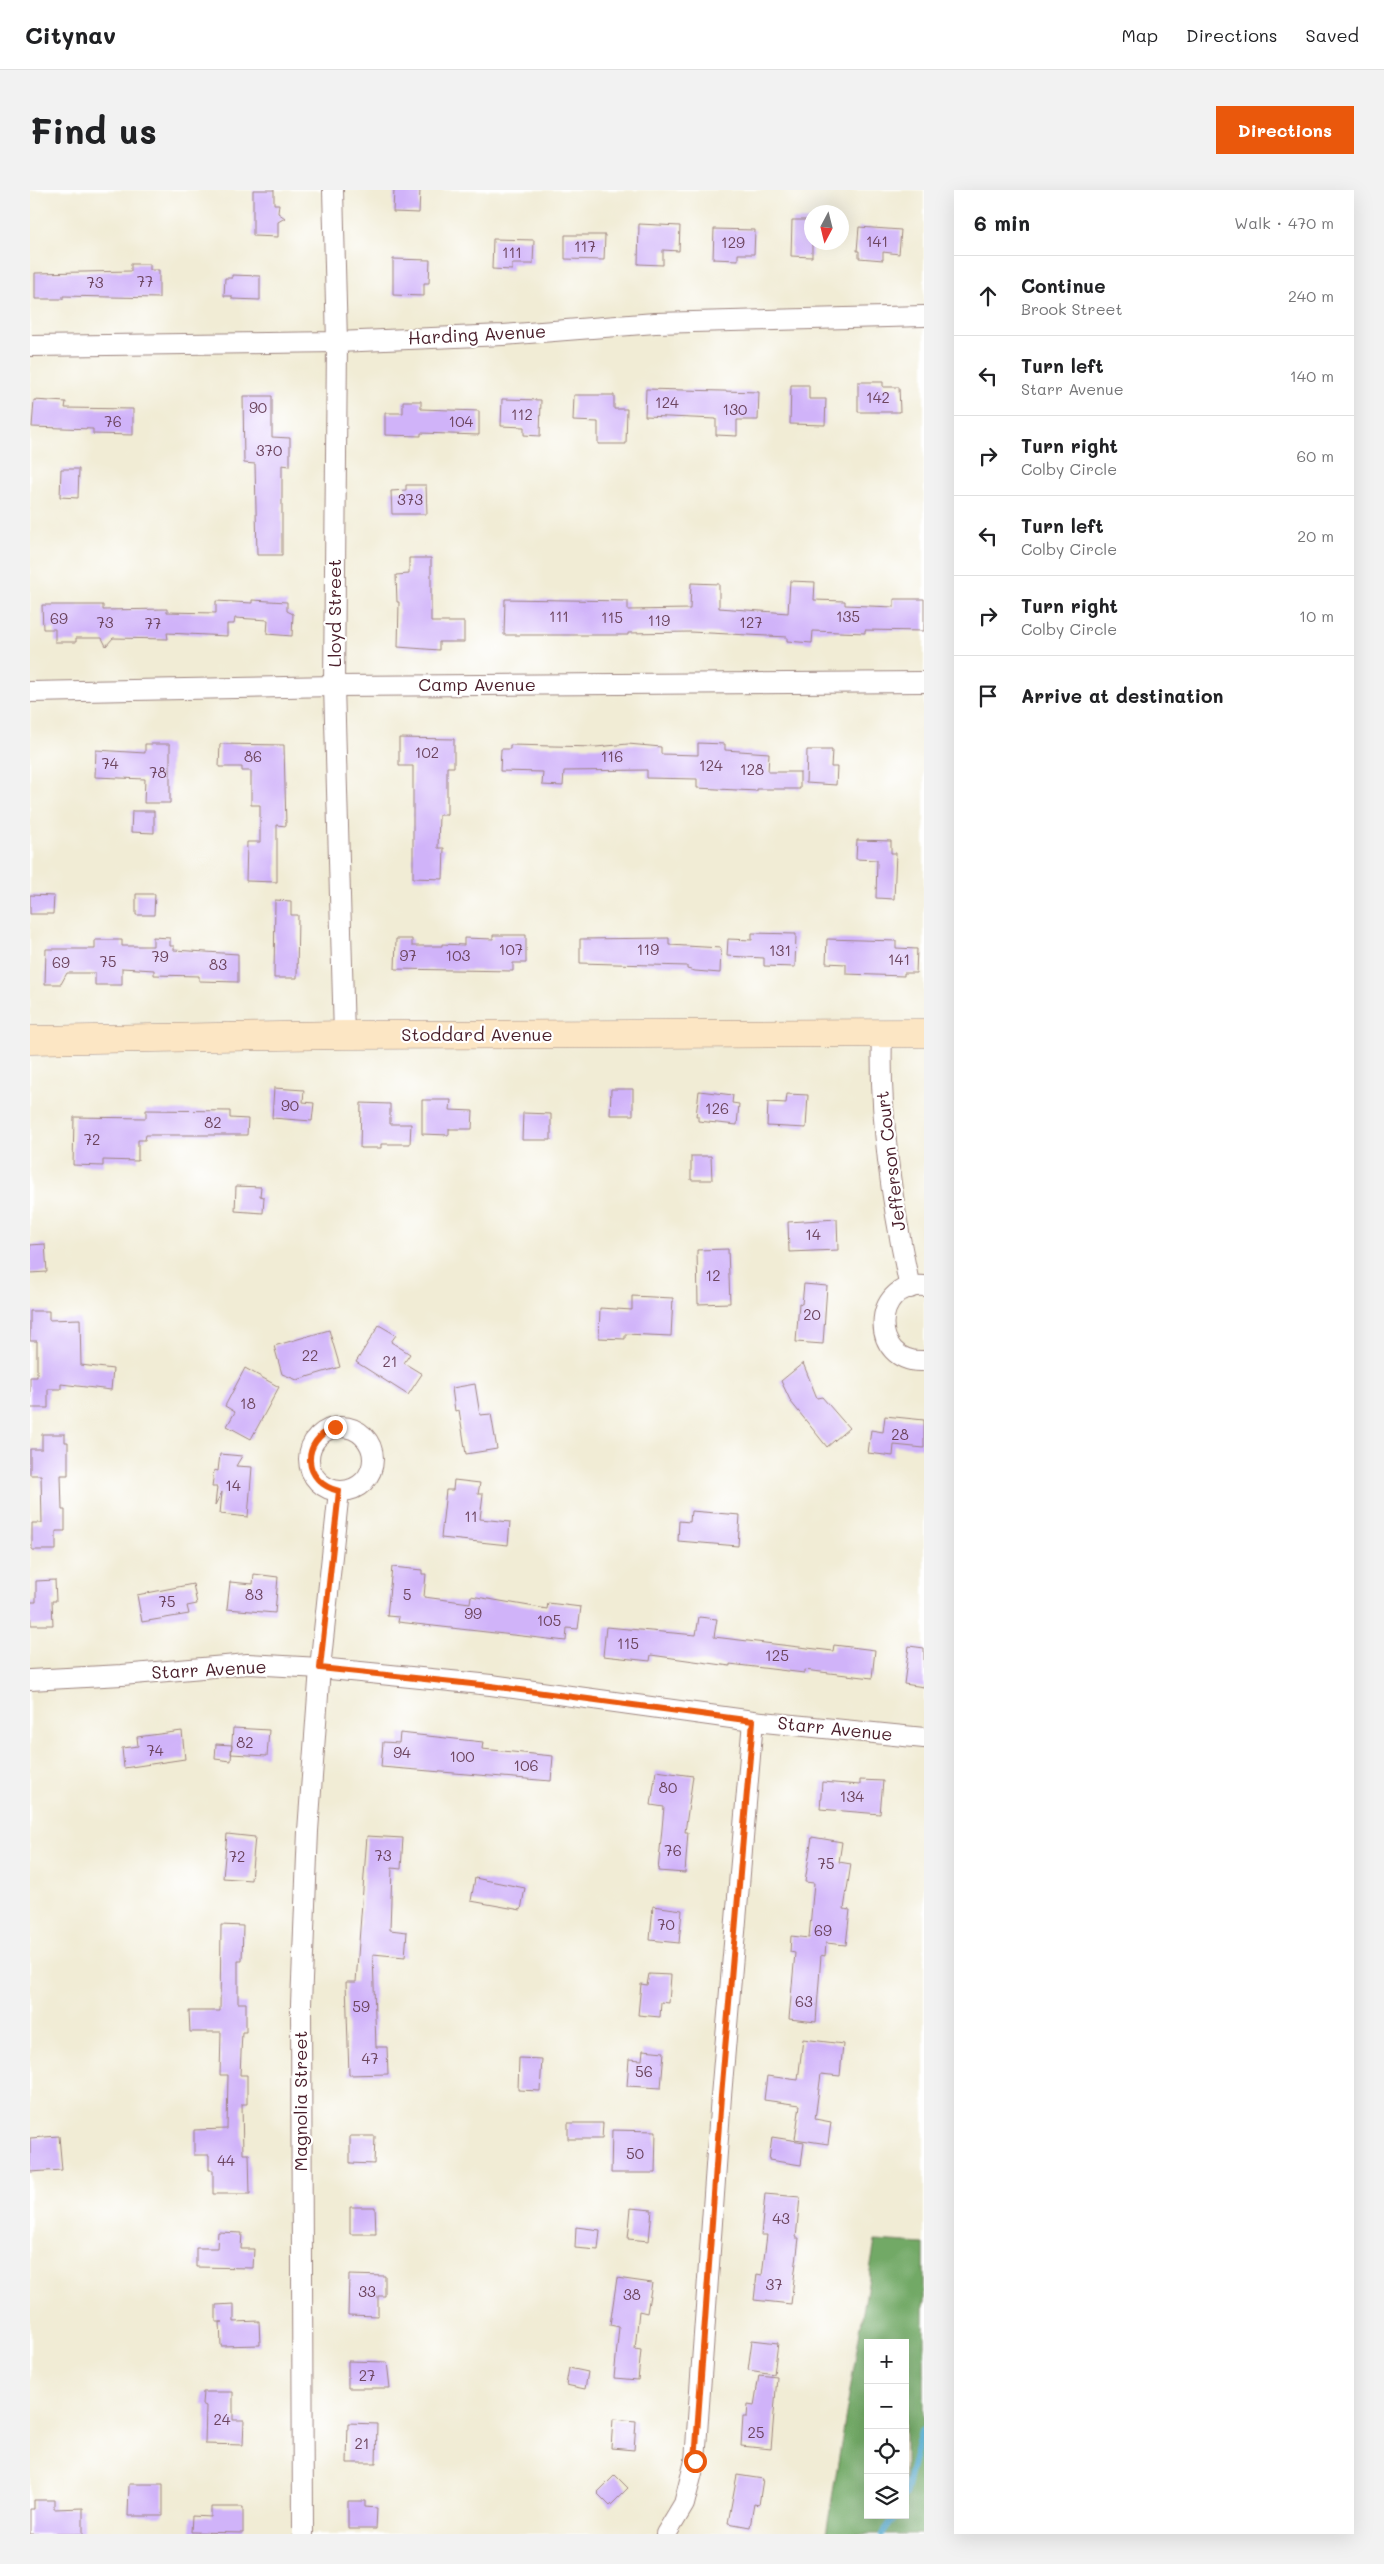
<!DOCTYPE html>
<meta charset="utf-8">
<style>
:root{--surface:#fff;--page:#f2f2f2;--text:#202124;--muted:#757577;--line:#e0e0e0;--accent:#ea580c}
body{margin:0;font-family:Mali,sans-serif;background:var(--page);color:var(--text)}
.controls{position:absolute;right:15px;bottom:15px;display:grid;overflow:hidden;border-radius:0px;box-shadow:0 5px 20px #0002}
.controls button{width:45px;height:45px;display:grid;place-items:center;padding:0;border:0;border-bottom:1px solid var(--line);background:var(--surface);color:var(--text);font:25px sans-serif}
.compass{position:absolute;left:774px;top:15px;width:45px;height:45px;border-radius:50%;background:var(--surface);box-shadow:0 5px 20px #0002;rotate:187deg}
.stop{position:absolute;width:15px;height:15px;margin:-11px;border:4px solid #ea580c;border-radius:50%;background:#fff}
.stop.end{background:#ea580c;border-color:#fff;box-shadow:0 1px 5px #0008}
.list{margin:0;padding:0;list-style:none}
h2{display:flex;justify-content:space-between;align-items:center;height:65px;margin:0;padding:0 20px;font-size:21px}
h2 small{font-size:16px;font-weight:400;color:var(--muted)}
.list li{display:grid;grid-template-columns:32px 1fr auto;gap:15px;align-items:center;box-sizing:border-box;height:80px;padding:0 20px;border-top:1px solid var(--line)}
.list b{display:block;font-size:19px;white-space:nowrap}
.list p{margin:0;font-size:16px;white-space:nowrap;color:var(--muted)}
.list em{font-size:16px;font-style:normal;color:var(--muted)}
.icon{flex:none;width:28px;height:28px;fill:none;stroke:currentColor;stroke-width:2;stroke-linecap:round;stroke-linejoin:round}
.map{position:relative;flex:none;width:894px;height:2344px;overflow:hidden;border-radius:0px}
header{display:flex;align-items:center;gap:30px;box-sizing:border-box;height:70px;padding:0 25px;background:var(--surface);border-bottom:1px solid var(--line)}
header strong{font-size:24px}
nav{display:flex;gap:28px;margin-inline-start:auto;font-size:18px}
.intro{display:flex;align-items:center;justify-content:space-between;box-sizing:border-box;height:120px;padding:0 30px}
h1{margin:0;font-size:35px}
.button{padding:12px 22px;border-radius:0px;background:var(--accent);color:#fff;font-size:18px;font-weight:700}
main{display:flex;gap:30px;padding:0 30px}
aside{flex:1;background:var(--surface);border-radius:0px;box-shadow:0 5px 20px #0002}
.map>svg:first-child{display:block}
.forest{fill:#72a966;stroke:#5e6448;fill-rule:evenodd}
.lines{fill:none;stroke-linecap:round;stroke-linejoin:round}
.stream{stroke:#55add2;stroke-width:6}
.building{fill:#d0b3f9}
.street-casing{stroke:#9e8680;stroke-width:22}
.secondary-casing{stroke:#9e8680;stroke-width:29}
.street{stroke:#fff;stroke-width:20}
.secondary{stroke:#fce6c4;stroke-width:28}
.route{stroke:#ea580c;stroke-width:6}
.labels{text-anchor:middle;stroke-width:4.5;stroke-linejoin:round;paint-order:stroke}
.number-label{font-size:15px;fill:#6c445e}
.street-label{font-size:18px;fill:#4a1f2b;stroke:#fff}
</style>
<header>
<strong>Citynav</strong>
<nav><a>Map</a><a>Directions</a><a>Saved</a></nav>
</header>
<div class="intro"><h1>Find us</h1><a class="button">Directions</a></div>
<main>
<div class="map">
<svg width="894" height="2344" viewBox="0 0 894 2344">
<rect width="100%" height="100%" fill="#fff"/>
<filter id="ink" filterUnits="userSpaceOnUse"><feTurbulence type="fractalNoise" baseFrequency=".02" numOctaves="2"/><feDisplacementMap in="SourceGraphic" scale="10" xChannelSelector="R" yChannelSelector="G"/><feConvolveMatrix kernelMatrix="1 2 1 2 8 2 1 2 1" color-interpolation-filters="sRGB"/></filter>
<filter id="wash" filterUnits="userSpaceOnUse"><feTurbulence type="fractalNoise" baseFrequency=".0096" numOctaves="4" result="noise"/><feDisplacementMap in="SourceGraphic" scale="20" xChannelSelector="R" yChannelSelector="G"/><feGaussianBlur stdDeviation="1.12" result="paint"/><feColorMatrix in="noise" values="0 0 0 0 0 0 0 0 0 0 0 0 0 0 0 0 0 1.4 0 .05"/><feComposite in="paint" operator="in"/></filter>
<g filter="url(#wash)">
<rect width="100%" height="100%" fill="#f1ecd5"/>
<path class="forest" d="M845,2051l49,3v290h-98zM838,2153h37v172h-37z"/>
<g class="lines">
<g class="stream">
<polyline points="875,2305 891,2241 894,2240"/>
<polyline points="852,2344 866,2325"/>
</g>
</g>
<g id="blocks">
<g class="building">
<polygon points="223,0 244,0 244,14 249,14 248,23 255,28 248,32 248,47 223,46"/>
<polygon points="364,0 390,0 389,23 363,22"/>
<polygon points="762,30 782,30 782,67 761,66"/>
<polygon points="609,34 650,36 649,61 633,60 633,75 608,74"/>
<polygon points="829,37 871,40 869,64 853,62 853,70 829,68 829,61 827,61"/>
<polygon points="684,39 725,40 724,64 708,64 708,70 683,69"/>
<polygon points="535,45 575,45 574,70 535,69"/>
<polygon points="463,49 504,50 503,74 482,74 482,80 462,79"/>
<polygon points="363,69 400,70 399,93 394,93 394,106 363,105"/>
<polygon points="101,74 120,74 120,80 129,80 129,108 33,106 33,109 5,109 5,83 101,81"/>
<polygon points="202,85 230,86 230,110 202,109 202,106 194,106 195,88 202,88"/>
<polygon points="828,192 853,192 853,197 869,197 870,222 828,222"/>
<polygon points="761,195 779,195 779,209 796,209 795,235 760,234"/>
<polygon points="616,199 729,202 728,230 707,230 707,246 686,245 686,229 615,226"/>
<polygon points="544,205 584,205 584,219 597,219 596,254 568,254 568,232 543,231"/>
<polygon points="213,206 242,206 242,247 260,248 260,276 252,275 252,365 227,365 225,274 214,273"/>
<polygon points="472,209 511,210 510,246 494,245 494,237 471,236"/>
<polygon points="4,210 36,212 35,218 103,219 103,245 63,244 63,239 2,237"/>
<polygon points="373,211 391,211 391,219 449,221 449,245 391,243 391,246 355,245 355,223 373,223"/>
<polygon points="31,279 49,279 48,308 30,307"/>
<polygon points="376,295 396,295 397,324 362,324 361,301 376,300"/>
<polygon points="379,368 401,368 401,432 434,432 434,452 409,452 409,460 368,457 369,412 367,412 366,385 379,384"/>
<polygon points="760,391 785,392 784,410 815,411 815,415 864,417 864,409 894,409 894,441 835,440 835,443 783,441 782,453 757,451 757,447 660,442 598,443 598,445 474,445 475,409 598,411 598,420 660,419 661,393 689,394 689,418 758,423"/>
<polygon points="222,410 257,412 257,421 263,424 262,446 237,444 238,430 205,428 204,434 197,434 197,446 137,443 138,449 83,448 76,456 72,448 46,448 46,452 25,452 25,439 13,439 12,415 73,415 73,420 137,419 137,422 186,423 186,411 222,413"/>
<polygon points="369,548 424,549 424,577 417,577 417,625 409,625 408,658 414,658 413,689 383,688 383,576 369,576"/>
<polygon points="668,553 695,554 695,560 739,563 738,582 770,582 770,599 727,599 727,601 667,598 667,589 617,588 617,580 534,581 533,596 512,595 513,582 470,581 471,559 480,559 480,555 566,557 598,554 631,557 631,564 668,565"/>
<polygon points="115,554 140,554 140,613 114,613 115,589 65,587 66,560 115,563"/>
<polygon points="190,554 254,555 256,636 247,635 247,692 216,691 217,652 230,652 230,615 221,615 221,581 212,581 212,577 189,577"/>
<polygon points="777,560 802,560 801,577 807,577 806,595 776,593"/>
<polygon points="102,621 124,621 124,643 101,642"/>
<polygon points="827,650 861,651 861,663 866,663 864,709 846,708 847,670 826,669"/>
<polygon points="106,704 125,704 124,725 106,725"/>
<polygon points="0,705 24,706 23,724 0,724"/>
<polygon points="245,710 261,711 261,725 268,725 267,788 244,788"/>
<polygon points="722,743 766,744 765,777 734,776 734,768 697,766 698,749 722,750"/>
<polygon points="463,745 496,745 496,773 483,773 483,781 365,779 366,749 382,749 382,756 412,756 412,754 434,755 434,748 463,749"/>
<polygon points="123,747 140,748 140,756 144,756 144,760 208,764 208,792 169,791 169,786 124,785 124,780 92,778 92,795 65,795 65,783 37,783 31,794 15,794 16,759 65,759 65,750 92,750 92,756 123,756"/>
<polygon points="639,748 639,755 691,758 690,783 665,781 657,779 657,776 550,773 550,749"/>
<polygon points="797,749 866,751 866,758 887,759 886,783 874,783 874,786 816,784 816,774 796,773"/>
<polygon points="244,898 274,900 273,912 284,913 282,931 242,928"/>
<polygon points="581,899 603,899 603,925 580,925"/>
<polygon points="669,901 703,905 702,913 709,914 707,935 668,931 668,926 666,926"/>
<polygon points="757,904 778,905 776,938 737,936 738,912 756,913"/>
<polygon points="392,910 421,910 420,920 443,921 442,939 419,939 419,945 392,944"/>
<polygon points="331,913 360,914 360,934 381,934 380,954 351,954 351,958 330,958"/>
<polygon points="116,920 200,921 200,928 218,929 217,945 116,945 115,950 108,950 108,971 73,970 73,976 43,975 44,927 116,928"/>
<polygon points="493,923 521,924 521,950 492,950"/>
<polygon points="661,966 681,966 682,990 661,990"/>
<polygon points="206,996 231,997 230,1006 234,1007 233,1023 205,1021"/>
<polygon points="807,1029 808,1060 759,1062 758,1032"/>
<polygon points="15,1054 17,1082 0,1083 0,1055"/>
<polygon points="698,1059 700,1113 668,1114 667,1060"/>
<polygon points="774,1094 797,1096 793,1154 766,1152 769,1113 772,1114"/>
<polygon points="602,1106 643,1108 641,1146 595,1144 595,1149 569,1148 570,1118 602,1120"/>
<polygon points="0,1121 19,1121 19,1130 50,1129 51,1175 83,1179 81,1200 31,1194 31,1199 18,1199 18,1218 0,1218 0,1187 7,1187 7,1151 0,1151"/>
<polygon points="349,1135 366,1145 361,1152 380,1164 374,1173 392,1184 378,1205 326,1172"/>
<polygon points="299,1140 310,1177 267,1190 252,1184 244,1156"/>
<polygon points="773,1173 787,1208 792,1207 819,1238 797,1257 761,1212 751,1191"/>
<polygon points="215,1178 249,1197 221,1249 197,1236 205,1222 195,1216"/>
<polygon points="445,1194 450,1225 461,1224 467,1259 436,1264 429,1220 425,1221 422,1198"/>
<polygon points="855,1226 894,1230 894,1258 864,1255 863,1266 838,1263 841,1240 853,1242"/>
<polygon points="12,1244 35,1244 35,1252 38,1252 38,1285 31,1285 32,1320 35,1320 35,1341 26,1341 26,1360 2,1360 2,1333 12,1333 11,1285 0,1285 0,1259 12,1259"/>
<polygon points="190,1264 212,1266 206,1276 222,1277 218,1327 190,1324 192,1302 185,1315 187,1297 182,1297 184,1280 188,1281"/>
<polygon points="424,1290 450,1293 448,1304 453,1304 450,1329 480,1332 478,1355 411,1348 416,1300 423,1300"/>
<polygon points="661,1321 710,1325 708,1356 648,1351 649,1331 660,1332"/>
<polygon points="362,1377 392,1380 392,1384 396,1384 394,1407 440,1413 441,1406 517,1419 518,1413 551,1417 548,1439 537,1438 536,1451 368,1432 369,1427 357,1426"/>
<polygon points="224,1384 248,1387 245,1423 197,1419 200,1392 223,1394"/>
<polygon points="25,1390 26,1411 22,1411 23,1435 1,1435 0,1412 6,1412 6,1391"/>
<polygon points="163,1394 167,1414 157,1416 159,1424 112,1432 107,1405"/>
<polygon points="669,1427 687,1429 684,1447 803,1461 804,1455 845,1460 842,1488 774,1480 774,1483 700,1474 700,1476 621,1465 620,1471 573,1466 576,1437 666,1445"/>
<polygon points="879,1456 894,1458 894,1497 874,1494"/>
<polygon points="203,1538 239,1540 237,1566 201,1564"/>
<polygon points="152,1541 155,1569 94,1578 92,1558 108,1556 107,1547"/>
<polygon points="370,1543 453,1552 452,1559 523,1566 521,1591 351,1577 353,1552 369,1553"/>
<polygon points="186,1554 202,1555 201,1571 185,1569"/>
<polygon points="626,1581 663,1586 655,1642 658,1642 655,1683 628,1681 634,1617 621,1615"/>
<polygon points="830,1590 853,1591 850,1624 790,1619 792,1592 830,1595"/>
<polygon points="197,1644 225,1647 221,1690 193,1688"/>
<polygon points="337,1646 373,1648 371,1679 362,1678 360,1740 377,1742 375,1767 343,1764 346,1857 357,1857 358,1884 319,1885 316,1792 326,1792"/>
<polygon points="782,1647 812,1652 809,1672 821,1674 814,1719 820,1720 816,1755 796,1753 795,1766 791,1765 786,1832 759,1829 765,1763 760,1762 761,1746 779,1748 784,1693 775,1692"/>
<polygon points="445,1688 495,1698 491,1720 441,1711"/>
<polygon points="623,1716 652,1720 649,1753 620,1750"/>
<polygon points="191,1735 213,1736 212,1771 208,1771 208,1813 216,1813 216,1842 212,1842 210,1885 217,1885 217,1914 212,1914 213,1964 219,1964 220,2004 183,2004 183,1980 179,1980 179,1965 164,1965 164,1940 197,1939 198,1885 190,1885 191,1842 160,1842 159,1821 190,1821"/>
<polygon points="619,1784 641,1785 639,1813 631,1812 630,1827 608,1825 611,1794 617,1795"/>
<polygon points="773,1849 813,1854 810,1886 791,1884 785,1929 801,1932 798,1954 765,1949 770,1915 734,1910 737,1886 768,1890"/>
<polygon points="613,1860 634,1862 631,1898 597,1896 599,1869 612,1870"/>
<polygon points="489,1868 512,1869 510,1901 488,1900"/>
<polygon points="538,1933 573,1933 572,1949 538,1949"/>
<polygon points="582,1940 626,1941 625,1983 581,1983"/>
<polygon points="29,1946 32,1980 0,1982 0,1948"/>
<polygon points="320,1946 345,1946 344,1974 320,1973"/>
<polygon points="742,1947 774,1952 771,1975 739,1970"/>
<polygon points="735,2004 770,2007 766,2048 769,2048 761,2114 724,2110 727,2084 732,2085 737,2045 731,2045"/>
<polygon points="320,2017 345,2017 346,2044 320,2044"/>
<polygon points="601,2018 622,2020 619,2051 598,2049"/>
<polygon points="546,2037 570,2040 568,2060 545,2058"/>
<polygon points="188,2042 212,2043 211,2059 224,2059 223,2078 166,2077 166,2058 187,2058"/>
<polygon points="319,2085 355,2086 355,2106 348,2106 348,2126 318,2125"/>
<polygon points="587,2088 622,2093 617,2123 609,2121 605,2159 611,2160 608,2190 584,2188 589,2137 580,2135"/>
<polygon points="204,2114 204,2132 229,2131 230,2155 191,2156 190,2132 193,2132 186,2132 186,2115"/>
<polygon points="722,2150 748,2153 744,2184 718,2180"/>
<polygon points="318,2171 357,2172 360,2198 318,2198"/>
<polygon points="539,2178 558,2182 555,2199 536,2195"/>
<polygon points="729,2185 747,2187 741,2259 711,2256 713,2227 717,2227 718,2215 724,2216"/>
<polygon points="173,2202 203,2202 203,2230 214,2230 213,2255 175,2254 176,2216 172,2214"/>
<polygon points="583,2229 606,2231 604,2260 581,2258"/>
<polygon points="318,2233 347,2234 346,2273 317,2273"/>
<polygon points="585,2285 598,2298 580,2316 567,2303"/>
<polygon points="707,2285 733,2289 729,2315 724,2314 720,2337 698,2333"/>
<polygon points="99,2294 133,2294 133,2326 98,2326"/>
<polygon points="4,2310 24,2310 24,2319 53,2318 53,2344 0,2344 0,2319 4,2319"/>
<polygon points="318,2311 335,2311 335,2317 347,2318 346,2339 318,2339"/>
<polygon points="181,2317 213,2317 213,2343 161,2342 162,2326 181,2327"/>
</g>
</g>
</g>
<g filter="url(#ink)">
<use href="#blocks" fill-opacity="0" stroke="#9e8680" stroke-width="1"/>
<g class="lines">
<defs>
<g id="street">
<polyline points="303,0 307,152 304,496 314,845"/>
<polyline points="0,156 307,152 473,145 625,133 894,126"/>
<polyline points="0,502 304,496 894,492"/>
<path d="M852,843c-3,86 10,171 28,255"/>
<path d="M894,1096c-53,-4 -55,78 0,75"/>
<circle cx="311" cy="1269" r="32"/>
<polyline points="0,1490 92,1485 218,1474 290,1478 461,1495 723,1531 894,1548"/>
<polyline points="273,2344 271,1814 278,1641 290,1478 309,1301"/>
<polyline points="636,2344 654,2314 665,2271 691,1906 723,1531"/>
</g>
<polyline id="secondary" points="0,850 314,845 894,843"/>
</defs>
<use href="#street" class="street-casing"/>
<use href="#secondary" class="secondary-casing"/>
<use href="#street" class="street"/>
<use href="#secondary" class="secondary"/>
</g>
</g>
<g class="lines" filter="url(#ink)">
<path class="route" d="M305,1237c-35,14 -33,55 4,64l-19,177 171,18 262,35 -32,375 -26,365"/>
</g>
<g class="labels">
<g class="number-label">
<text x="847" y="57">141</text>
<text x="703" y="58">129</text>
<text x="555" y="62">117</text>
<text x="482" y="68">111</text>
<text x="115" y="97">77</text>
<text x="65" y="98">73</text>
<text x="848" y="213">142</text>
<text x="637" y="218">124</text>
<text x="228" y="223">90</text>
<text x="705" y="225">130</text>
<text x="492" y="230">112</text>
<text x="83" y="237">76</text>
<text x="431" y="237">104</text>
<text x="239" y="266">370</text>
<text x="380" y="315">373</text>
<text x="529" y="432">111</text>
<text x="818" y="432">135</text>
<text x="582" y="433">115</text>
<text x="29" y="434">69</text>
<text x="629" y="436">119</text>
<text x="75" y="438">73</text>
<text x="721" y="438">127</text>
<text x="123" y="439">77</text>
<text x="397" y="568">102</text>
<text x="223" y="572">86</text>
<text x="582" y="572">116</text>
<text x="80" y="579">74</text>
<text x="681" y="581">124</text>
<text x="722" y="585">128</text>
<text x="128" y="588">78</text>
<text x="481" y="765">107</text>
<text x="618" y="765">119</text>
<text x="750" y="766">131</text>
<text x="378" y="771">97</text>
<text x="428" y="771">103</text>
<text x="130" y="772">79</text>
<text x="869" y="775">141</text>
<text x="78" y="777">75</text>
<text x="31" y="778">69</text>
<text x="188" y="780">83</text>
<text x="260" y="921">90</text>
<text x="687" y="924">126</text>
<text x="183" y="938">82</text>
<text x="62" y="955">72</text>
<text x="783" y="1050">14</text>
<text x="683" y="1091">12</text>
<text x="782" y="1130">20</text>
<text x="280" y="1171">22</text>
<text x="360" y="1177">21</text>
<text x="218" y="1219">18</text>
<text x="870" y="1250">28</text>
<text x="203" y="1301">14</text>
<text x="441" y="1332">11</text>
<text x="224" y="1410">83</text>
<text x="377" y="1410">5</text>
<text x="137" y="1417">75</text>
<text x="443" y="1429">99</text>
<text x="519" y="1436">105</text>
<text x="598" y="1459">115</text>
<text x="747" y="1471">125</text>
<text x="215" y="1558">82</text>
<text x="125" y="1566">74</text>
<text x="372" y="1568">94</text>
<text x="432" y="1572">100</text>
<text x="496" y="1581">106</text>
<text x="638" y="1603">80</text>
<text x="822" y="1612">134</text>
<text x="643" y="1666">76</text>
<text x="353" y="1671">73</text>
<text x="207" y="1672">72</text>
<text x="796" y="1679">75</text>
<text x="636" y="1740">70</text>
<text x="793" y="1746">69</text>
<text x="774" y="1817">63</text>
<text x="331" y="1822">59</text>
<text x="340" y="1874">47</text>
<text x="614" y="1887">56</text>
<text x="605" y="1969">50</text>
<text x="196" y="1976">44</text>
<text x="751" y="2034">43</text>
<text x="744" y="2100">37</text>
<text x="337" y="2107">33</text>
<text x="602" y="2110">38</text>
<text x="337" y="2191">27</text>
<text x="192" y="2235">24</text>
<text x="726" y="2248">25</text>
<text x="332" y="2259">21</text>
</g>
<g class="street-label">
<text transform="translate(447 145) rotate(-3)" y="6">Harding Avenue</text>
<text transform="translate(305 423) rotate(-90)" y="6">Lloyd Street</text>
<text x="447" y="501">Camp Avenue</text>
<text x="447" y="851">Stoddard Avenue</text>
<text transform="translate(861 971) rotate(-97)" y="6">Jefferson Court</text>
<text transform="translate(179 1480) rotate(-3)" y="6">Starr Avenue</text>
<text transform="translate(805 1539) rotate(6)" y="6">Starr Avenue</text>
<text transform="translate(271 1911) rotate(-90)" y="6">Magnolia Street</text>
</g>
</g>
</svg>
<div class="controls">
<button>+</button>
<button>−</button>
<button><svg class="icon" aria-label="locate" viewBox="0 0 24 24"><circle cx="12" cy="12" r="6"/><path d="M12 2v4M12 18v4M2 12h4M18 12h4"/></svg></button>
<button><svg class="icon" aria-label="layers" viewBox="0 0 24 24"><path d="M12 4l9 5-9 5-9-5zM3 14l9 5 9-5"/></svg></button>
</div>
<svg class="compass" viewBox="-18 -18 36 36"><path d="M0-13l5 13h-10z" fill="#e53935"/><path d="M0 13l5-13h-10z" fill="#757577"/></svg>
<div class="stop" style="left:665px;top:2271px"></div>
<div class="stop end" style="left:305px;top:1237px"></div>
</div>
<aside>
<h2>6 min<small>Walk · 470 m</small></h2>
<ul class="list">
<li><svg class="icon" aria-label="ahead" viewBox="0 0 24 24"><path d="M12 20V5M6 11l6-6 6 6"/></svg><div><b>Continue</b><p>Brook Street</p></div><em>240 m</em></li>
<li><svg class="icon" aria-label="left" viewBox="0 0 24 24"><path d="M17 20v-9H6M10 6l-5 5 5 5"/></svg><div><b>Turn left</b><p>Starr Avenue</p></div><em>140 m</em></li>
<li><svg class="icon" aria-label="right" viewBox="0 0 24 24"><path d="M7 20v-9h11M14 6l5 5-5 5"/></svg><div><b>Turn right</b><p>Colby Circle</p></div><em>60 m</em></li>
<li><svg class="icon" aria-label="left" viewBox="0 0 24 24"><path d="M17 20v-9H6M10 6l-5 5 5 5"/></svg><div><b>Turn left</b><p>Colby Circle</p></div><em>20 m</em></li>
<li><svg class="icon" aria-label="right" viewBox="0 0 24 24"><path d="M7 20v-9h11M14 6l5 5-5 5"/></svg><div><b>Turn right</b><p>Colby Circle</p></div><em>10 m</em></li>
<li><svg class="icon" aria-label="arrive" viewBox="0 0 24 24"><path d="M6 21V4h12l-3 4 3 4H6"/></svg><div><b>Arrive at destination</b></div></li>
</ul>
</aside>
</main>
